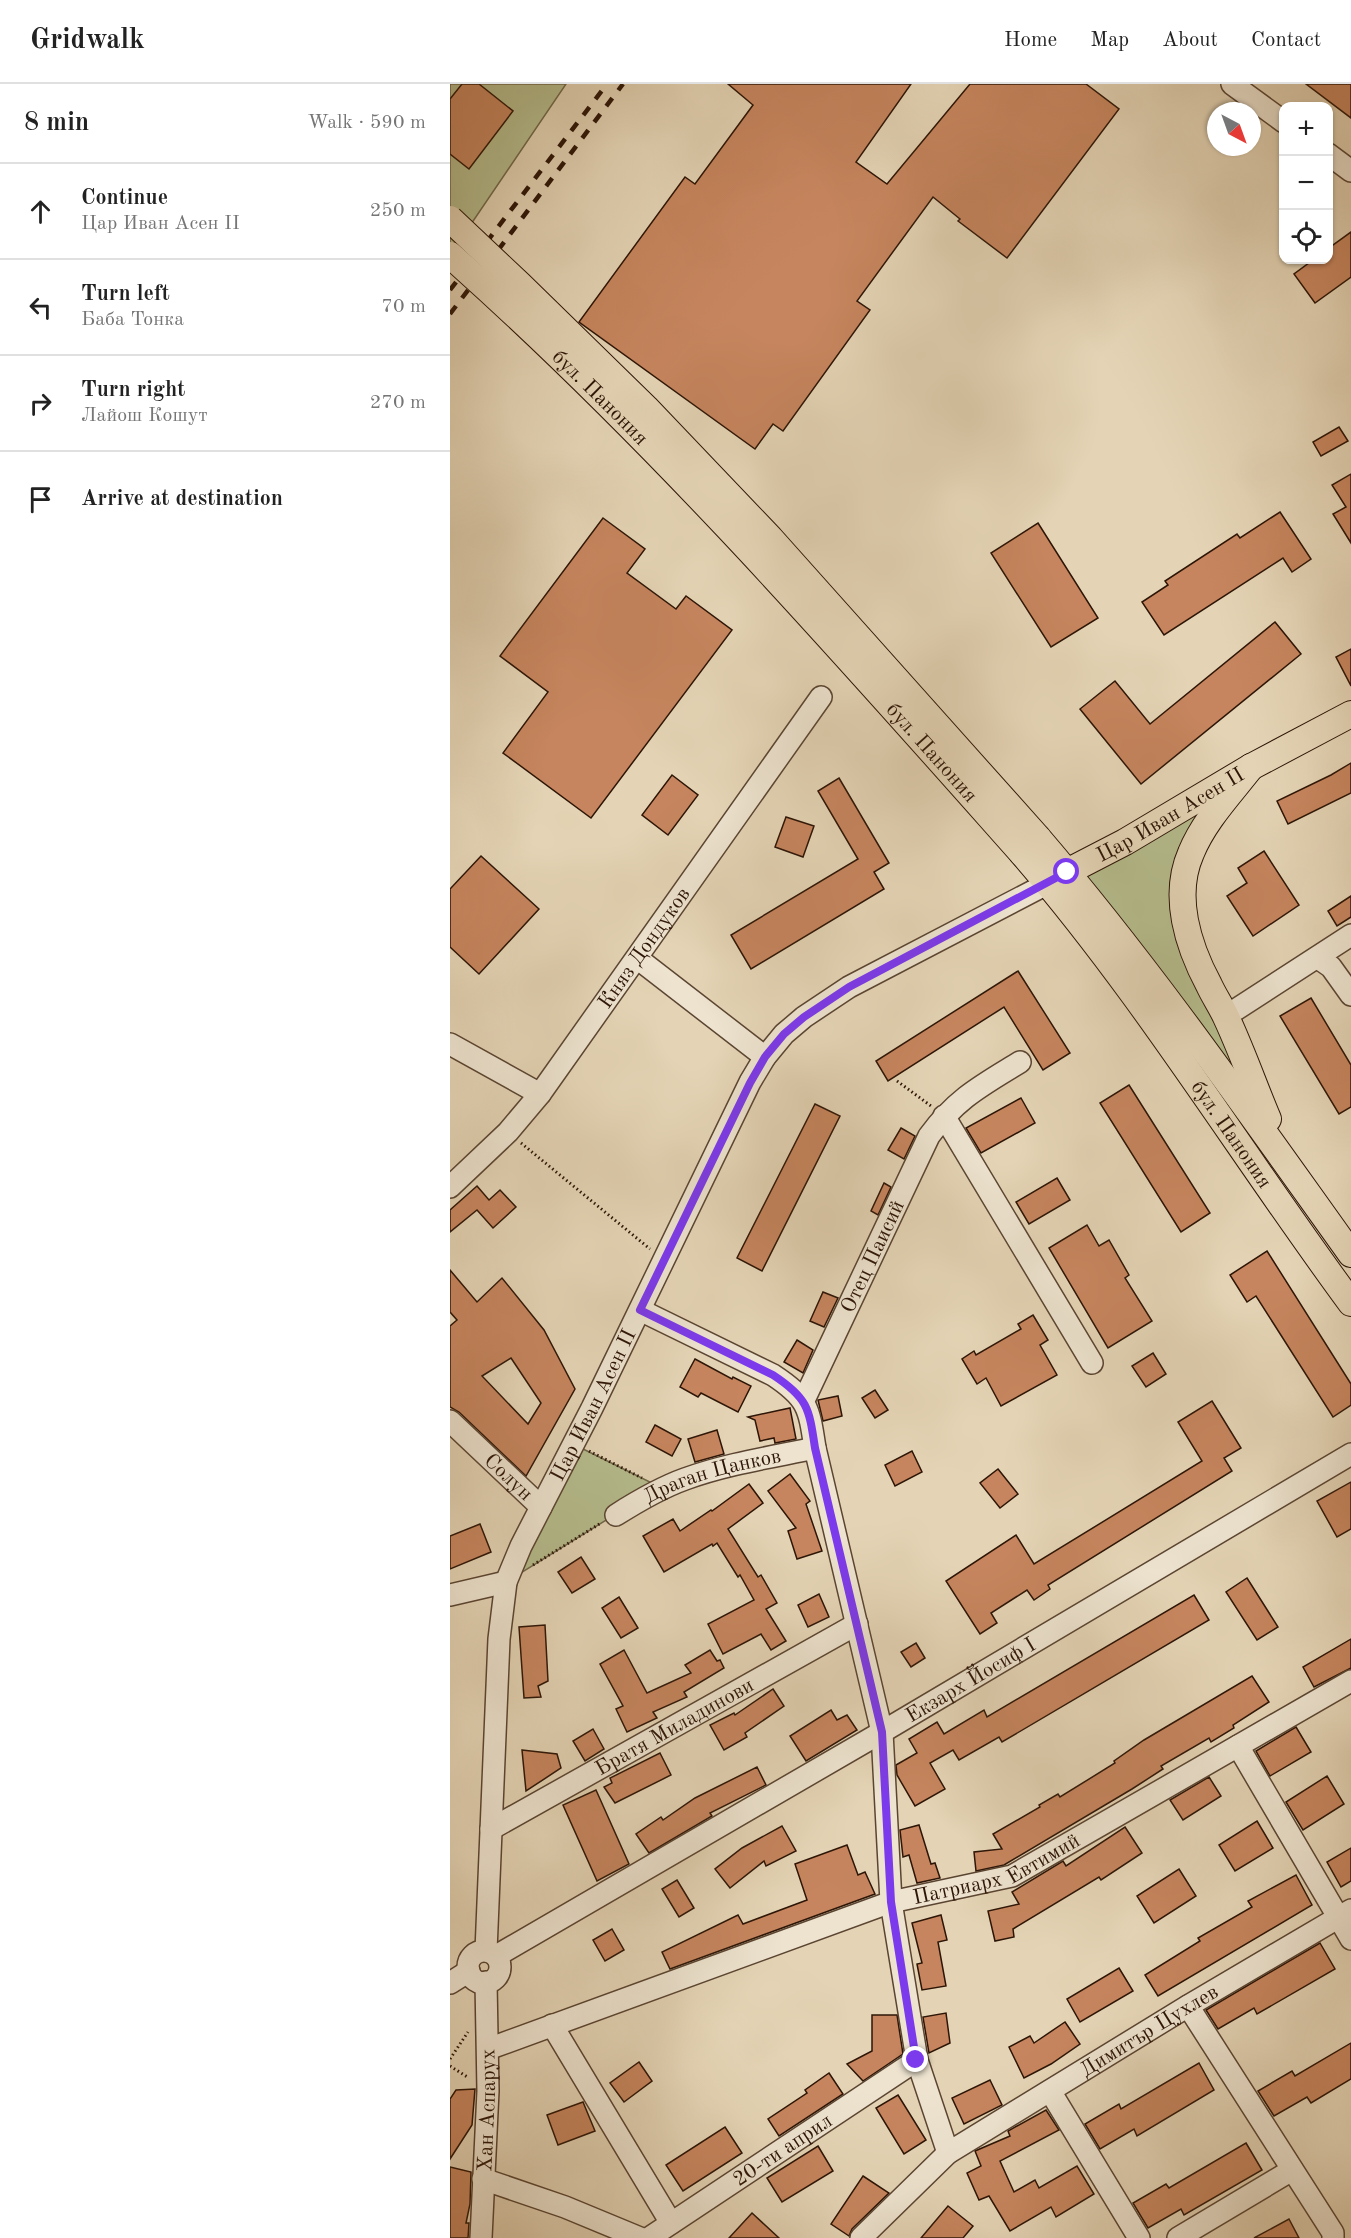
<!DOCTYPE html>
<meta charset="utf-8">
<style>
:root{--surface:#fff;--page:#f6f6f6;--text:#222;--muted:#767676;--line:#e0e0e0}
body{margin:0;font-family:"Old Standard TT",serif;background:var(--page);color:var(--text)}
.controls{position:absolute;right:18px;top:18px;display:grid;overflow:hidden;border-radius:12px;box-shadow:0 2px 4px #0004}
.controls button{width:54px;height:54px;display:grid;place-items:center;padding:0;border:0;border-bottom:2px solid var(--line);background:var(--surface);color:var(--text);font:30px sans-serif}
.compass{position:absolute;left:757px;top:18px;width:54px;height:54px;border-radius:50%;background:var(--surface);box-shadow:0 2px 4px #0004;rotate:139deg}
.stop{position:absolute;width:18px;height:18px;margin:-14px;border:4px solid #7c3aed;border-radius:50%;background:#fff}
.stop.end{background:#7c3aed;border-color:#fff;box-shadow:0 2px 6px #0008}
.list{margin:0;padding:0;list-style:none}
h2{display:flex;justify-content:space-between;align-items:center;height:78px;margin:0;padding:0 24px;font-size:26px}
h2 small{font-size:20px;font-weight:400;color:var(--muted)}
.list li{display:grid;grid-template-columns:39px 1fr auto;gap:18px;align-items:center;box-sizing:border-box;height:96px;padding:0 24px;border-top:2px solid var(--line)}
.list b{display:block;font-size:22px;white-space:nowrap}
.list p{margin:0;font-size:20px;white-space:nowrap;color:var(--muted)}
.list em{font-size:20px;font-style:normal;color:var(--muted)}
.icon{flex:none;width:33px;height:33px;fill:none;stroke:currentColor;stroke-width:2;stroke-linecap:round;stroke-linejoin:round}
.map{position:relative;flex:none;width:901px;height:2154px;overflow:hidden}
header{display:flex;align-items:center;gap:36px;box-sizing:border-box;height:84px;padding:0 30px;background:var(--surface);border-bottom:2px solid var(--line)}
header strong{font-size:28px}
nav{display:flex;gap:33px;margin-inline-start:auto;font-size:21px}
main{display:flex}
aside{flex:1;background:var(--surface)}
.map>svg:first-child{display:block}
.green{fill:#b5bc8d;stroke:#71684a;stroke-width:1.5}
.building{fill:#c6855e;stroke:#2d1507;stroke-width:1.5;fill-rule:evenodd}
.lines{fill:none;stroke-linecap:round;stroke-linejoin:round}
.minor-casing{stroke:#5b4532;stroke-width:24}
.major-casing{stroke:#2d1507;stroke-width:28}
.path{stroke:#2d1507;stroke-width:3;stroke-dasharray:1.5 3;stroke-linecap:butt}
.minor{stroke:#ede3cf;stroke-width:21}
.major{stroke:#e4d4b5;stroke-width:26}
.rail{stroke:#2d1507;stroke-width:4.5;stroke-dasharray:10 10;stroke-linecap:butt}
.major-bridge-casing{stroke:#2d1507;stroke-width:28;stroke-linecap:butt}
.major-bridge{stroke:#e4d4b5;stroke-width:26}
.route{stroke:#7c3aed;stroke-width:8}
.labels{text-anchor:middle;stroke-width:4.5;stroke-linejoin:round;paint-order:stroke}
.street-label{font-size:21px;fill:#2d1507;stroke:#ede3cf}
</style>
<header>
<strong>Gridwalk</strong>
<nav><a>Home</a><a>Map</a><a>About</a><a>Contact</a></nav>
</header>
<main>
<aside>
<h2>8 min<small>Walk · 590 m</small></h2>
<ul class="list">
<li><svg class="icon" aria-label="ahead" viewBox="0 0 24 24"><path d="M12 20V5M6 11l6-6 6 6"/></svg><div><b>Continue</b><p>Цар Иван Асен II</p></div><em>250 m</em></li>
<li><svg class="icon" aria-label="left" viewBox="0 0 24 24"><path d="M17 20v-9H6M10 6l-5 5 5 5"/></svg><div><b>Turn left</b><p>Баба Тонка</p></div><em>70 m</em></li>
<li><svg class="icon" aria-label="right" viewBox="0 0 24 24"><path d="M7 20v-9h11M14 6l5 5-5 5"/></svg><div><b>Turn right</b><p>Лайош Кошут</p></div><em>270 m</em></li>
<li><svg class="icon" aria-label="arrive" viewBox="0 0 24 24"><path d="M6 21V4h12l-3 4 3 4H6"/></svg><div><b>Arrive at destination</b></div></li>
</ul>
</aside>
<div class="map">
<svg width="901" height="2154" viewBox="0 0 901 2154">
<rect width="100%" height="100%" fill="#e4d4b5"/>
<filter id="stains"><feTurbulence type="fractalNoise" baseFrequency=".00333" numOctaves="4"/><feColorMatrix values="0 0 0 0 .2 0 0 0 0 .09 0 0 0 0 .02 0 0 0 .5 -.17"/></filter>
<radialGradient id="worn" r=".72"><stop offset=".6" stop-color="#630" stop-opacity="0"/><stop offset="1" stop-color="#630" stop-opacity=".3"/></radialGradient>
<g class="green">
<polygon points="0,0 116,0 15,149 0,163"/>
<polygon points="801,683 769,724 733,823 833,1072 617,788"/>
<polygon points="123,1360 212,1404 187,1417 56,1498"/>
</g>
<g class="building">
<polygon points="12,0 29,0 63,27 19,85 0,70 0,15"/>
<polygon points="278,0 461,0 406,78 437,100 520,0 636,0 669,25 557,174 508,137 510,135 483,113 407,217 420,226 333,347 323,340 305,365 129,238 235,93 245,100 303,21"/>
<polygon points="856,0 901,0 901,34"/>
<polygon points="901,148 901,193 865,219 844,190 863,176 879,176 879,164"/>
<polygon points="889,343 898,357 871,372 863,358"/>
<polygon points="901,390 901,459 883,430 896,423 882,401"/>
<polygon points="830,428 861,475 842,488 833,474 714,551 692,518 718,501 715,497 787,450 790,454"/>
<polygon points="153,434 195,465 177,489 226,525 236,512 282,546 141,734 53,669 98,608 50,572"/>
<polygon points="588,439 648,534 601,563 541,469"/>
<polygon points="825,538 851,570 691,700 630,625 665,597 700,640"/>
<polygon points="901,565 901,602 886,573"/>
<polygon points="901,679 901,709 838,740 827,717 881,691"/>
<polygon points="222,691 248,711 218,751 192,731"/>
<polygon points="389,694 439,779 424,788 434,805 301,885 281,851 408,775 368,707"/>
<polygon points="336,733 364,742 353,773 325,763"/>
<polygon points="814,767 849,821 803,852 777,812 797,799 788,784"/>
<polygon points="31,772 89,825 29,890 0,863 0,805"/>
<polygon points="901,812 901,833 887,842 878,827"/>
<polygon points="568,887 620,969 593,986 554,923 438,997 426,977"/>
<polygon points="861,914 901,981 901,1023 889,1030 830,932"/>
<polygon points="679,1001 760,1129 731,1148 650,1019"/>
<polygon points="571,1014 585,1039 531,1069 516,1044"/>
<polygon points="365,1020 390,1032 312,1187 287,1174"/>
<polygon points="451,1044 465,1052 454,1075 438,1066"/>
<polygon points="607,1094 620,1116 579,1140 566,1118"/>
<polygon points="434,1099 441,1103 428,1131 421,1127"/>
<polygon points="27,1102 39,1116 50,1106 66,1123 43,1144 27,1126 0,1148 0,1126"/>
<polygon points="637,1141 649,1162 659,1156 679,1191 675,1194 702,1237 658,1264 599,1164"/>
<polygon points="817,1167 901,1300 901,1321 883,1333 806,1212 797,1218 780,1191"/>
<path d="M0,1186l27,32 25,-24 42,52 31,59 -49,87 -67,-64 -9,-5v-81l7,-6 -7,-8zM61,1274l30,45 -13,21 -46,-48z"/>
<polygon points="373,1208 388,1214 374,1243 360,1237"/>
<polygon points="583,1231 598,1256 590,1261 607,1291 551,1322 536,1294 527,1300 512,1275 524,1267 526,1271 571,1245 568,1240"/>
<polygon points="347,1256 363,1266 353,1289 334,1278"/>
<polygon points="703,1269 716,1290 696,1303 682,1282"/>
<polygon points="245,1275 282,1295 283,1293 301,1302 288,1328 251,1309 248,1313 230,1303"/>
<polygon points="425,1306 438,1326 425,1334 412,1314"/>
<polygon points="388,1312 392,1332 373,1337 368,1316"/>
<polygon points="762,1317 791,1364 774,1374 782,1387 598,1501 600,1505 584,1516 577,1506 541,1529 547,1539 530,1550 496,1497 566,1451 584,1480 752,1377 728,1338"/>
<polygon points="340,1324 346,1355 325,1359 324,1354 310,1357 305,1336 298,1333"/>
<polygon points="205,1341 231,1355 222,1372 196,1358"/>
<polygon points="267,1346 274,1370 245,1378 238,1355"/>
<polygon points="462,1367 472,1388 445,1402 435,1381"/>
<polygon points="548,1385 568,1410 550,1424 530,1399"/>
<polygon points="340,1390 360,1417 356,1420 372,1467 347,1475 338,1447 346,1444 318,1407"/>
<polygon points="901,1398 901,1445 887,1453 867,1417"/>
<polygon points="299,1400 313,1419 278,1445 308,1493 311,1491 327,1519 316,1525 336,1557 321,1566 311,1550 273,1570 258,1540 304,1516 290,1491 288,1493 267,1459 263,1462 262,1460 214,1488 193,1452 223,1435 230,1447 261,1426 262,1427"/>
<polygon points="30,1440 41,1468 0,1485 0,1452"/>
<polygon points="131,1473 145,1495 122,1509 108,1488"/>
<polygon points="797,1494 828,1543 807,1556 776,1508"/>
<polygon points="369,1510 379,1533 358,1543 348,1521"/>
<polygon points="744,1511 759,1536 552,1658 549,1653 509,1676 503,1666 480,1679 495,1705 465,1722 447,1691 446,1681 467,1669 459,1655 487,1638 494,1650 534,1626 537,1633"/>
<polygon points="169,1513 188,1544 171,1554 152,1524"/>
<polygon points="95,1541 98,1597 88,1602 91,1613 74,1614 69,1543"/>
<polygon points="901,1555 901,1584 864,1603 853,1583"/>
<polygon points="466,1559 475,1574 461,1583 451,1568"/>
<polygon points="174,1566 197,1609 241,1589 235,1581 260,1566 267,1577 270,1576 274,1584 234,1608 237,1613 203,1628 207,1634 177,1648 166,1625 173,1622 150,1580"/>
<polygon points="802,1592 819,1618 783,1641 784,1644 761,1658 759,1654 711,1682 713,1685 682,1705 554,1781 526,1787 524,1768 552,1765 543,1750 590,1723 589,1721 608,1710 610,1713 665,1679 664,1677 694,1656"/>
<polygon points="323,1605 334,1622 295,1649 297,1653 274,1666 260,1641 284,1629 285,1631"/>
<polygon points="381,1626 387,1636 397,1631 407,1646 356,1677 340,1652"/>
<polygon points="846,1643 861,1668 820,1692 806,1667"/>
<polygon points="143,1645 154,1665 135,1677 123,1657"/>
<polygon points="72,1666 107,1670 111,1684 76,1707"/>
<polygon points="210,1669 221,1691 165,1719 154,1703 162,1699 160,1694"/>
<polygon points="307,1683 316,1701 260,1729 262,1732 199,1769 186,1750 211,1733 213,1736 245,1714"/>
<polygon points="877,1692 894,1720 853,1746 836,1718"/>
<polygon points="759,1693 771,1712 733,1736 720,1716"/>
<polygon points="146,1706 179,1780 147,1797 113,1721"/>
<polygon points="807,1737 823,1764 785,1787 769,1761"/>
<polygon points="469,1741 481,1780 485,1779 490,1794 467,1799 459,1771 453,1773 450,1746"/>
<polygon points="332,1742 346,1767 316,1782 314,1777 280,1804 265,1785 292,1764"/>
<polygon points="675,1743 692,1769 651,1796 649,1793 563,1845 564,1853 545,1857 538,1827 569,1820 562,1808 613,1777 616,1782"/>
<polygon points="397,1761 408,1791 415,1788 425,1810 220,1885 212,1868 288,1831 293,1840 357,1816 345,1780"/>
<polygon points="901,1764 901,1797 891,1803 877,1778"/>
<polygon points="729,1785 746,1812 704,1839 687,1812"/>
<polygon points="846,1791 862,1821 708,1912 695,1891 750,1857 748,1854 802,1823 798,1817"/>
<polygon points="227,1796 244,1824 229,1833 212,1805"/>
<polygon points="491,1831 497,1856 488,1858 496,1902 472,1906 467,1880 472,1879 462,1839"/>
<polygon points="162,1845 174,1866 155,1877 143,1856"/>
<polygon points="870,1859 885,1885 807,1930 804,1924 768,1945 756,1926"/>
<polygon points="669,1884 683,1907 630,1938 617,1915"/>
<polygon points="496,1929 500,1959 479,1969 473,1933"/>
<polygon points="422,1931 447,1931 453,1970 413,1997 397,1980 422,1967"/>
<polygon points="615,1938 630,1960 601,1980 574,1994 559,1963 580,1952 584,1959"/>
<polygon points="901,1959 901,1995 861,2019 857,2013 824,2032 808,2007 842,1987 845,1992"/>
<polygon points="189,1978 202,1997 174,2018 160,1999"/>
<polygon points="749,1979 764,2006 687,2052 684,2045 650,2065 635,2040 669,2020 671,2025"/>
<polygon points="379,1989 393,2010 329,2052 318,2035 357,2009 355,2006"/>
<polygon points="540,1996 552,2021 514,2040 502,2014"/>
<polygon points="25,2005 22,2041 0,2075 0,2015 6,2006"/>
<polygon points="448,2011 476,2056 454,2070 426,2024"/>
<polygon points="133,2018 145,2047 108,2061 97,2031"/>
<polygon points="596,2026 609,2046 550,2077 564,2108 585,2096 589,2104 627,2082 644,2110 606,2133 601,2123 560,2147 539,2112 529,2116 517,2089 531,2082 525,2067 560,2052 558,2047"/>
<polygon points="275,2043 292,2069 233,2107 216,2081"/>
<polygon points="796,2059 812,2086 734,2131 731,2125 698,2144 683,2119 716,2100 719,2104"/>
<polygon points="368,2062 383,2087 332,2118 317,2094"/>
<polygon points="0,2083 21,2088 20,2120 16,2139 19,2139 18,2154 0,2154"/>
<polygon points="413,2092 439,2109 402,2145 399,2152 381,2140"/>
<polygon points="498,2122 523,2142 513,2154 471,2154"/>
<polygon points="302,2129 329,2154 279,2154"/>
<polygon points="839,2135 849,2154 804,2154"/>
</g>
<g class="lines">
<defs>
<g id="minor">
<polyline points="782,0 834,38"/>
<polyline points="878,70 901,87"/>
<polyline points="187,874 315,973"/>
<polyline points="868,874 881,883 901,911"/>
<polyline points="776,932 901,851"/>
<polyline points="0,960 90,1010"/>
<polyline points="494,1032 642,1279"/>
<path id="s1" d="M0,1103l58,-55 32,-38 281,-397"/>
<path d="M190,1226l133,65c35,23 36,33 42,73l67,284 9,170 26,158 31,93"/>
<path id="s2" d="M354,1316l125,-264c28,-38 52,-50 91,-74"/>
<path id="s3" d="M0,1337l91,86"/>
<path id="s4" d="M166,1431c22,-14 44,-27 69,-36 41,-15 87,-22 130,-31"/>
<polyline points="0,1511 56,1498"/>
<polyline points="788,1662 901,1855"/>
<path id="s5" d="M41,1745l366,-205"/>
<path id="s6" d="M36,1867l13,-312 7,-57 15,-36 71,-138 158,-326 15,-25 19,-23 20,-17 45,-30 213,-111"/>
<circle cx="34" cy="1883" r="16"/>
<path id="s7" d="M46,1872l386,-224 469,-278"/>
<polyline points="0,1899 19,1887"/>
<polyline points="738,1922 883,2149 883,2154"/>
<polyline points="102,1941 221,2139"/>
<path id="s8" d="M38,1965l403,-147 121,-26 339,-195"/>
<polyline points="600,2007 689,2154"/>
<polyline points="33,2095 115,2123 190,2154"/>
<path id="s9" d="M31,2154l7,-147 -2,-109"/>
<path id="s10" d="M199,2154l268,-178"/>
<path id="s11" d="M411,2154l87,-85 240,-147 163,-96"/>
<polyline points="728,2154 842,2086"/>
</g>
<g id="major">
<path d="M801,683c-21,27 -47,54 -60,86 -19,43 -3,93 18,132 5,11 12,21 17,32 16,34 28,69 42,102"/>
<path d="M588,754c113,132 212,275 313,416"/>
<path id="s12" d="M572,769c122,141 219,301 329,450"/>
<path id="s13" d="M617,788l58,-30 126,-75 100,-53"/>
</g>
</defs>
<use href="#minor" class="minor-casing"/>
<use href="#major" class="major-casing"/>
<g class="path">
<polyline points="447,997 481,1022"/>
<polyline points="71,1059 200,1165"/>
<polyline points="139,1367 192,1394"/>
<polyline points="83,1481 151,1439"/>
<polyline points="0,1975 18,1948"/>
<polyline points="0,1982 19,1994"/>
</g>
<use href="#minor" class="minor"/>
<use href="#major" class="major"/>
<g class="rail">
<polyline points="0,185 39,143"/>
<polyline points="0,206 157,0"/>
<polyline points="0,230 173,0"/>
</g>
<defs>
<g id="major-bridge">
<polyline points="0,135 70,201 196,324 320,454 588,754"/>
<path id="s14" d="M0,171c207,184 389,392 572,598"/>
</g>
</defs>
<use href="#major-bridge" class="major-bridge-casing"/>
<use href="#major-bridge" class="major-bridge"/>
</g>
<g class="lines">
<path class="route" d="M466,1976l-25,-158 -9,-170 -67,-284c-6,-40 -7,-50 -42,-73l-133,-65 110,-227 15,-26 19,-23 20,-17 45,-30 218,-115"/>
</g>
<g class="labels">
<g class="street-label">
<text dy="7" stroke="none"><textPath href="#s14" startOffset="207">бул. Панония</textPath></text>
<text dy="7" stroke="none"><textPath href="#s14" startOffset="693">бул. Панония</textPath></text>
<text dy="7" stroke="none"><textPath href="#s13" startOffset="118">Цар Иван Асен II</textPath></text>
<text dy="7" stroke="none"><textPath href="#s1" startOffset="309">Княз Дондуков</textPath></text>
<text dy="7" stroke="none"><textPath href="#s12" startOffset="351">бул. Панония</textPath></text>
<text dy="7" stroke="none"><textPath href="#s2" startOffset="159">Отец Паисий</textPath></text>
<text dy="7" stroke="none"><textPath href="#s6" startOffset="567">Цар Иван Асен II</textPath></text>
<text dy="7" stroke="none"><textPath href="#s3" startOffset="81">Солун</textPath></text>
<text dy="7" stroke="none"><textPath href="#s4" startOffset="105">Драган Цанков</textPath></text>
<text dy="7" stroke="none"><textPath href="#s7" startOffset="549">Екзарх Йосиф I</textPath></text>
<text dy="7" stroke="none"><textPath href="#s5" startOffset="210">Братя Миладинови</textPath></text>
<text dy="7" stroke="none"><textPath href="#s8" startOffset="540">Патриарх Евтимий</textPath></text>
<text dy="7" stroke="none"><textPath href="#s11" startOffset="357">Димитър Цухлев</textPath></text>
<text dy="7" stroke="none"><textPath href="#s9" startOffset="128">Хан Аспарух</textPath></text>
<text dy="7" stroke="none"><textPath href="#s10" startOffset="160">20-ти април</textPath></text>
</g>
</g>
<rect width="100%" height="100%" filter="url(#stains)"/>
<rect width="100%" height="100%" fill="url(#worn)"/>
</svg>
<div class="controls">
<button>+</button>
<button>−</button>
<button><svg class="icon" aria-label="locate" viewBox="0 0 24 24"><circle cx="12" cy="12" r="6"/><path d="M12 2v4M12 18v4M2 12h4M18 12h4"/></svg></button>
</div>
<svg class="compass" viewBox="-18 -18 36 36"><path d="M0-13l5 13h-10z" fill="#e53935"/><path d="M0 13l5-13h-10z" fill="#767676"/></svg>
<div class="stop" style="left:617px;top:788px"></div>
<div class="stop end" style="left:466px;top:1976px"></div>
</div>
</main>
